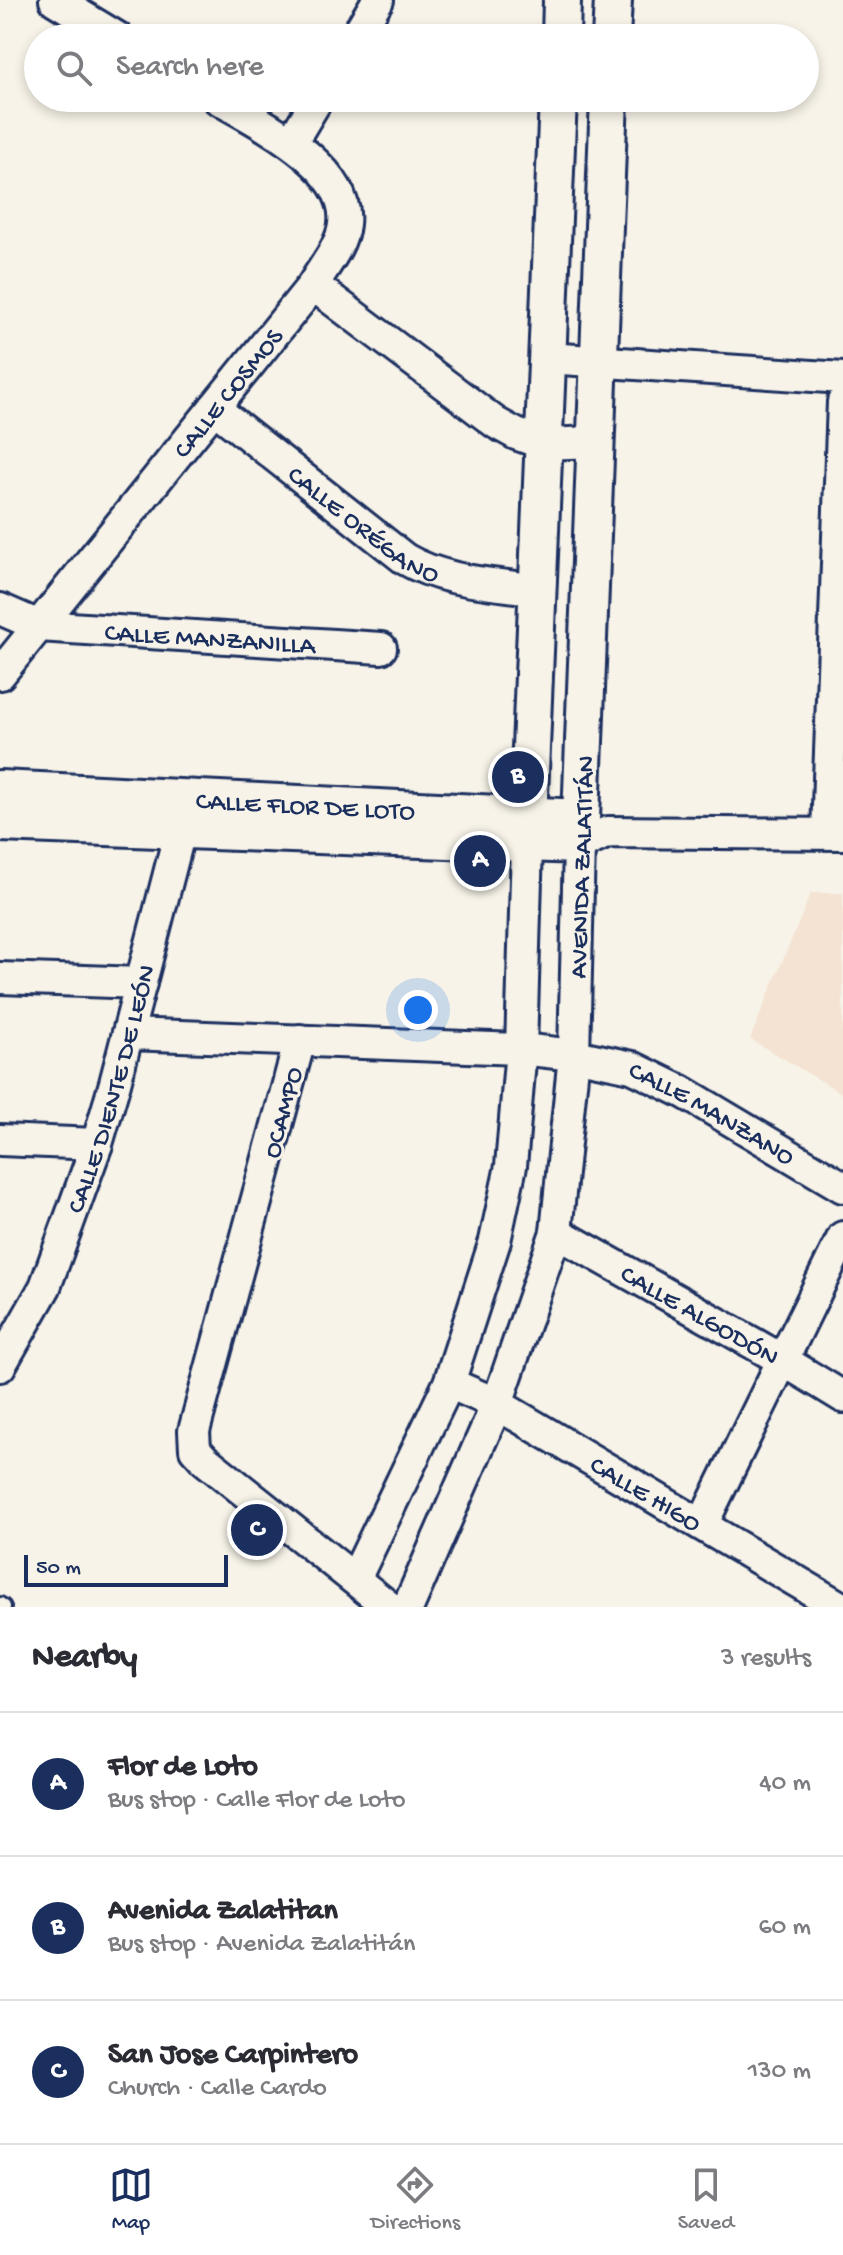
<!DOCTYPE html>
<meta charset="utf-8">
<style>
:root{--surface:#fff;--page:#f7f7f7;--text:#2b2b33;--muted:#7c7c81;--line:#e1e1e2;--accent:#1b2f5e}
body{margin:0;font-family:"Gochi Hand",sans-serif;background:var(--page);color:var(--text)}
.scale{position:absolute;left:24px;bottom:20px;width:204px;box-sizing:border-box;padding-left:8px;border:4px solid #1b2f5e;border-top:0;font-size:22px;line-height:28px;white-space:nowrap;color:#1b2f5e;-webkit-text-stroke:6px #f7f3e8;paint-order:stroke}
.you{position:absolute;left:418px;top:1010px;width:28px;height:28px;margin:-20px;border:6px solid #fff;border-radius:50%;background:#1a73e8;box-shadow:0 0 0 12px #1a73e833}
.badge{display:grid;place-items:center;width:52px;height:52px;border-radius:50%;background:var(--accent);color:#fff;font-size:26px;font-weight:700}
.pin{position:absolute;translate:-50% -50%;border:4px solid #fff;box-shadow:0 2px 8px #0006}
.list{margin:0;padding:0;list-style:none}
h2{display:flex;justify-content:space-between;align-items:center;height:104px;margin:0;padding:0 32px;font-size:34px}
h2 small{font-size:26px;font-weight:400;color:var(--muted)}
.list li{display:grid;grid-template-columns:52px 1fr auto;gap:24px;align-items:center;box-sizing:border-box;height:144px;padding:0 32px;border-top:2px solid var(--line)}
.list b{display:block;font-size:30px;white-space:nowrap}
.list p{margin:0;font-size:26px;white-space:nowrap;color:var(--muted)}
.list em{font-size:26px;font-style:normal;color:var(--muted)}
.icon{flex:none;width:44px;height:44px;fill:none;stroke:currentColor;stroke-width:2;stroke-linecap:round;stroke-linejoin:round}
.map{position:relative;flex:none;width:843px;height:1607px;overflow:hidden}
.search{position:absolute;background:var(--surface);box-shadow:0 4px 12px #0003;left:24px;right:24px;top:24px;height:88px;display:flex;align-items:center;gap:20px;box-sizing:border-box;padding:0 28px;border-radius:44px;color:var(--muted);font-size:30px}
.sheet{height:536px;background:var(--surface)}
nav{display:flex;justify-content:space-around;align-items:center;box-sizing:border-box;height:112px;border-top:2px solid var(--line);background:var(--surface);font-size:22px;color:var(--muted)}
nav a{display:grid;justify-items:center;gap:4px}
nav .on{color:var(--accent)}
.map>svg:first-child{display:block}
.built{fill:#f4e3d2}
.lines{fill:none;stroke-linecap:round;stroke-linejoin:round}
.service-casing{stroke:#1b2f5e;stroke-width:20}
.minor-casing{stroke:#1b2f5e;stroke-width:36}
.tertiary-casing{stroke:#1b2f5e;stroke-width:42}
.service{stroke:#f7f3e8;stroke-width:14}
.minor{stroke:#f7f3e8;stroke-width:30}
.tertiary{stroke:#f7f3e8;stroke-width:36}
.labels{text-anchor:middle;stroke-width:6;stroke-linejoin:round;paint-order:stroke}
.street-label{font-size:26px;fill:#1b2f5e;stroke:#f7f3e8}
</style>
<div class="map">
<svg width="843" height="1607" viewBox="0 0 843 1607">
<rect width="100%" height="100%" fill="#f7f3e8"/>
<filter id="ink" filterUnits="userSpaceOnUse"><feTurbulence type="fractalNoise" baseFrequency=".0125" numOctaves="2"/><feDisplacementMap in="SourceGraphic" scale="16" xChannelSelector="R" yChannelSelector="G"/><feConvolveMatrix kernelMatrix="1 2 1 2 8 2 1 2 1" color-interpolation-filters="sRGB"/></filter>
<g filter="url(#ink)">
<polygon class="built" points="811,893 843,893 843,1094 750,1039"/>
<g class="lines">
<defs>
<polyline id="service" points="0,1605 3,1607"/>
<g id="minor">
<polyline points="55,0 118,38"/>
<polyline points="355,38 378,0"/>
<polyline points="289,141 300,128 318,98"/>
<polyline points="313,285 496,423 516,434 544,444 595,442"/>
<polyline points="547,358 843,378"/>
<path id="s1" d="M214,408l191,151c39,23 88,24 132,31"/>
<path id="s2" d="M0,609l39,17 342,22"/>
<path id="s3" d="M0,674l313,-389c10,-18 29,-39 31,-61 7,-57 -86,-102 -127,-126"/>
<polyline points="827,833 843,402"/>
<polyline points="0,978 141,983"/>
<path id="s4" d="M128,1034l393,15 53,6 58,12 53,26 158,94"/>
<polyline points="300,1040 194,1431 195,1449 205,1460 389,1607"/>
<polyline points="0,1140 97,1144"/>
<path id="s5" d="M556,1232l225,127 62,38"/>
<path id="s6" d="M0,1366l45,-79 52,-143 18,-61 71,-275"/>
<path id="s7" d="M449,1383l48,21 343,203"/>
<polyline points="702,1525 843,1237"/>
<polyline points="355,1579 449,1383 495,1241 511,1166 521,1049 527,844"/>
<polyline points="408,1607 497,1404 556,1232 574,1055 579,845 608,832 843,834"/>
</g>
<g id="tertiary">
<polyline points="561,38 562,0"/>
<polyline points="611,38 613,0"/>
<path id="s8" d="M0,789l581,29"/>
<polyline points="0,823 579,845 581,818 609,98"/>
<polyline points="527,844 558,98"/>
</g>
</defs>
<use href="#service" class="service-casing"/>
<use href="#minor" class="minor-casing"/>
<use href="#tertiary" class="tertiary-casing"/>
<use href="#service" class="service"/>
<use href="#minor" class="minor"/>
<use href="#tertiary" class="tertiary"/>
</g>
</g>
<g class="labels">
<g class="street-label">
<text dy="9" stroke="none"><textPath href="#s3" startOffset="362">CALLE COSMOS</textPath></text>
<text dy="9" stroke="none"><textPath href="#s1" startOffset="190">CALLE ORÉGANO</textPath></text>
<text dy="9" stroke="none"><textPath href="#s2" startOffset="214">CALLE MANZANILLA</textPath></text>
<text dy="9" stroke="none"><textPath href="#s8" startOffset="306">CALLE FLOR DE LOTO</textPath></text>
<text transform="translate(580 867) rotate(-88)" y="9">AVENIDA ZALATITÁN</text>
<text dy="9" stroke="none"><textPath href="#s6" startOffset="300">CALLE DIENTE DE LEÓN</textPath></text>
<text transform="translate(281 1112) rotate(-75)" y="9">OCAMPO</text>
<text dy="9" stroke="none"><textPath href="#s4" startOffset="598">CALLE MANZANO</textPath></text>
<text dy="9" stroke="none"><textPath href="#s5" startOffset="166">CALLE ALGODÓN</textPath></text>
<text dy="9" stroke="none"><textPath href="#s7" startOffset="226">CALLE HIGO</textPath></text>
</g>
</g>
</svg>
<div class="scale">50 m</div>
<div class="you"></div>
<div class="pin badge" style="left:480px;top:861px">A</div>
<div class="pin badge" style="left:518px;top:777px">B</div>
<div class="pin badge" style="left:257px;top:1530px">C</div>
<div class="search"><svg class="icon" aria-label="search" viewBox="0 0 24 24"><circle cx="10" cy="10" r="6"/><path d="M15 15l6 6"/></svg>Search here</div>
</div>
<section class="sheet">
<h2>Nearby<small>3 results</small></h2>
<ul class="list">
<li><span class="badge">A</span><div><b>Flor de Loto</b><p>Bus stop · Calle Flor de Loto</p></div><em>40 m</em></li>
<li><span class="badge">B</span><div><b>Avenida Zalatitan</b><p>Bus stop · Avenida Zalatitán</p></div><em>60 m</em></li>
<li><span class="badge">C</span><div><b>San Jose Carpintero</b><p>Church · Calle Cardo</p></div><em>130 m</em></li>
</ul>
</section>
<nav>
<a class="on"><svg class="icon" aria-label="map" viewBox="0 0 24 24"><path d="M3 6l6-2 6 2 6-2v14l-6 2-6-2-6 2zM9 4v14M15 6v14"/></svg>Map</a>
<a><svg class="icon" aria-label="directions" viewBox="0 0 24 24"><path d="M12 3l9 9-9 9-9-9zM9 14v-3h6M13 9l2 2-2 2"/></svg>Directions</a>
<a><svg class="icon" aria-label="saved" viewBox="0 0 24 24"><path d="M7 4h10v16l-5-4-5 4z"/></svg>Saved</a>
</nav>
